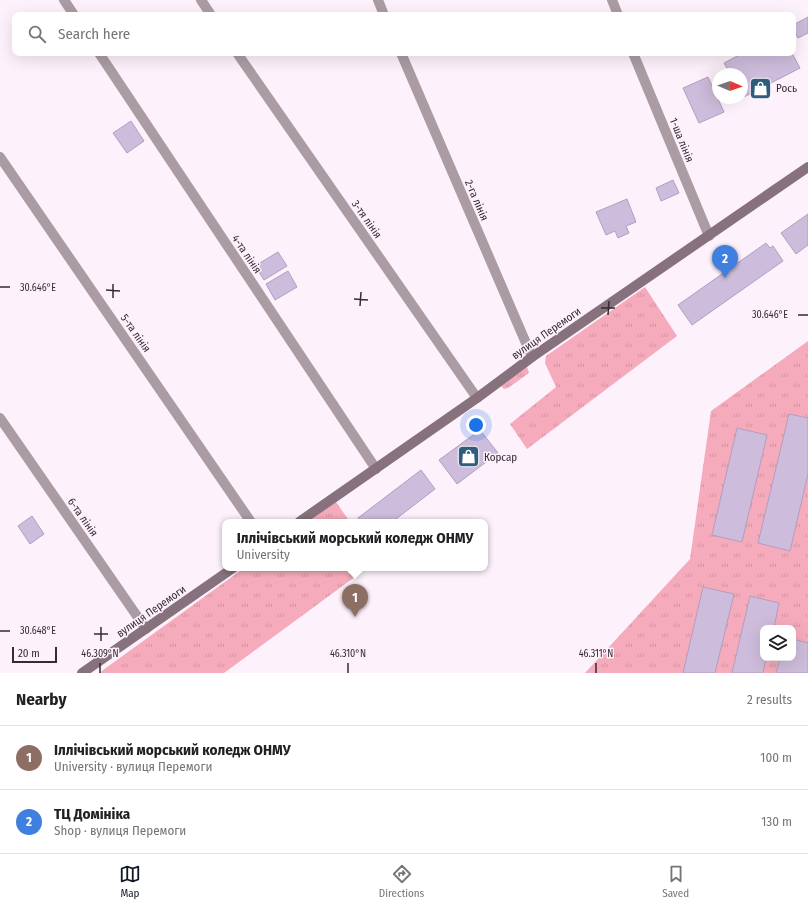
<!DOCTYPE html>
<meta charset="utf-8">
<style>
:root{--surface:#fff;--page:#f6f6f6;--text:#202124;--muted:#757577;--line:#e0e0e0;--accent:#111827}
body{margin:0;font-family:"Fira Sans Condensed",sans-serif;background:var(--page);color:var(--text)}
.controls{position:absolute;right:12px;bottom:12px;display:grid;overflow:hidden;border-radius:8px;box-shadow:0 4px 16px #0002}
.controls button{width:36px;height:36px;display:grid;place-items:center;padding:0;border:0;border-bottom:1px solid var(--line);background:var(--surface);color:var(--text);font:20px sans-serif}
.compass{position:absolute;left:712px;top:68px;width:36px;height:36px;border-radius:50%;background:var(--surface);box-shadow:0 4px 16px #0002;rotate:92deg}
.scale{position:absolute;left:12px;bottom:10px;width:45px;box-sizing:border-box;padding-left:4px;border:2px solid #362b35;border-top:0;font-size:11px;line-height:14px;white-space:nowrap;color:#362b35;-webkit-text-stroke:3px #fdf1fc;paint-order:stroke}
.you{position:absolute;left:476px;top:425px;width:14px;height:14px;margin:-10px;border:3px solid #fff;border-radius:50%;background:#1a73e8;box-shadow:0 0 0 6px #1a73e833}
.badge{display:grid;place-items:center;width:26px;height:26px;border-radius:50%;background:var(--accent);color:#fff;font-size:13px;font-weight:700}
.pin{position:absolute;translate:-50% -33px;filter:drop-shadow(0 1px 2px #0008)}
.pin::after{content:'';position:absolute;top:21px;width:14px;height:12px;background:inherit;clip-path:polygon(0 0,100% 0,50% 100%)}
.popup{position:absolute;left:222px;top:519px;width:266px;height:52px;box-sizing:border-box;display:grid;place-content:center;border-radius:8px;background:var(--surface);filter:drop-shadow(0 1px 3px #0005);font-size:13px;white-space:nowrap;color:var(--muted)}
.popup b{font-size:15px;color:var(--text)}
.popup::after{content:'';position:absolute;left:50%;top:100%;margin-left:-8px;border:8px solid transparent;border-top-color:var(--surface)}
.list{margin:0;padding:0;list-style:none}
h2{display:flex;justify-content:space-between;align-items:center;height:52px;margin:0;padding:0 16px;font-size:17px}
h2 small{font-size:13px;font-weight:400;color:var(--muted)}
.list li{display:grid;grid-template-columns:26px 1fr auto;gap:12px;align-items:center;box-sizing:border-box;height:64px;padding:0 16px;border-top:1px solid var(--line)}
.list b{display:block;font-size:15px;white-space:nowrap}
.list p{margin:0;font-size:13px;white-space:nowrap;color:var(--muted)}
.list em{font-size:13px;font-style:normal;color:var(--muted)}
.icon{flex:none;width:22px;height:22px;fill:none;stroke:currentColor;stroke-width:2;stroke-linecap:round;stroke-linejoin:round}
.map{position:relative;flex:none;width:808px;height:673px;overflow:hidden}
.search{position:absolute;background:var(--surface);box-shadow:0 4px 16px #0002;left:12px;right:12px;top:12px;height:44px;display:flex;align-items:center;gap:10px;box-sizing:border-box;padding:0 14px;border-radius:8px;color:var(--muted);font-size:15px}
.sheet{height:180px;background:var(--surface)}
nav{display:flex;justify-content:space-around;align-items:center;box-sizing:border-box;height:56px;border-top:1px solid var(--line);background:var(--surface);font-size:11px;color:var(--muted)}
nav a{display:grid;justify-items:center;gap:2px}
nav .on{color:var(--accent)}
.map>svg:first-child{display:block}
.grass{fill:url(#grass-tufts);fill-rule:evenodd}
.building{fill:#cdbcdb;stroke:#b09fbe}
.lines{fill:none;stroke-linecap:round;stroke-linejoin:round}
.minor{stroke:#ab9ca3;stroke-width:10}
.secondary{stroke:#87717c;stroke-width:10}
.ticks{fill:none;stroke:#362b35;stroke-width:1.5}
.labels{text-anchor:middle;stroke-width:3;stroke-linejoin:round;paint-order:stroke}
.poi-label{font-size:11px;fill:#362b35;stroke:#fdf1fc;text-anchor:start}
.street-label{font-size:11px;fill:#362b35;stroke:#fdf1fc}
.ticks-label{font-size:10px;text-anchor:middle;fill:#362b35;stroke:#fdf1fc;stroke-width:3;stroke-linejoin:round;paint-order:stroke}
</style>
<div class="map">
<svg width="808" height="673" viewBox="0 0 808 673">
<defs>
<pattern id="grass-tufts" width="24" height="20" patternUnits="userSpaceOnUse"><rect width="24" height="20" fill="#f6abbc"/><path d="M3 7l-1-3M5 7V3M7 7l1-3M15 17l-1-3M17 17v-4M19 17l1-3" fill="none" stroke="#d493a2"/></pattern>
</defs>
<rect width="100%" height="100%" fill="#fdf1fc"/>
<g class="grass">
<polygon points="645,287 677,336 527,449 510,424 556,387 545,363 546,356"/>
<path d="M808,341v332h-223l105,-114 21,-148zM763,628h30v30h-30z"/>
<polygon points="527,367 529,373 508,388 504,389 501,386"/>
<polygon points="336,502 350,522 308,522"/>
<polygon points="244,568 367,568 224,673 99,673"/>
</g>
<g class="building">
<polygon points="808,17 808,33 798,38 793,29 793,25"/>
<polygon points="743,53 792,53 800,68 742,98 742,74 730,74 724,63"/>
<polygon points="708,77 724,112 699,123 683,88"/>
<polygon points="131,121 144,141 127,153 113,133"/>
<polygon points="673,180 679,193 661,201 656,188"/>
<polygon points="627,199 636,222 626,226 629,233 618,238 615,231 606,235 596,212"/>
<polygon points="808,214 808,245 796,254 781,233"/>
<polygon points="766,243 770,248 773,246 783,261 692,325 678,305"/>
<polygon points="278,252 287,266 264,280 255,266"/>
<polygon points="288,271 297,287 275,300 266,284"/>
<polygon points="789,414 808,418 808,474 790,551 758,543"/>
<polygon points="737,428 767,435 742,542 712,535"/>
<polygon points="480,430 498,453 457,484 439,460"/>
<polygon points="421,470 435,489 392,522 360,522 358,518"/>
<polygon points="32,516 44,534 30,544 18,526"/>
<polygon points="703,587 734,594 715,673 683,673"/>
<polygon points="750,596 779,603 774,628 763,628 763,658 766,658 763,673 732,673"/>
<polygon points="793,639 808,643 808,673 776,673 780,658 793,658"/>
</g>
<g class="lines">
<g class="minor">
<polyline points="64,0 74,15"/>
<polyline points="201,0 211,15"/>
<polyline points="378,0 384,15"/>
<polyline points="612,0 618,15"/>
<polyline points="99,53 376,469"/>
<polyline points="237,53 477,398"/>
<polyline points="401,53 532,357"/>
<polyline points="633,53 709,236"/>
<polyline points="0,157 251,522"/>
<polyline points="0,418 146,629"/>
</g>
<g class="secondary">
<polyline points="299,522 477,398 532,357 808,167"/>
<polyline points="82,673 233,568"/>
</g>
</g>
<path class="ticks" d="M0,287h10M106,290l14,1M113,298v-14M354,299l14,1M360,306l1,-14M601,308h14M608,315l1,-14M798,315h10M0,631h10M94,634h14M101,641v-14M100,673v-10M348,673v-10M596,673v-10"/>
<defs>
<symbol id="shop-square" viewBox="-11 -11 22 22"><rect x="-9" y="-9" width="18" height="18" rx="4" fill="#2e5e7c" stroke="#fdf1fc"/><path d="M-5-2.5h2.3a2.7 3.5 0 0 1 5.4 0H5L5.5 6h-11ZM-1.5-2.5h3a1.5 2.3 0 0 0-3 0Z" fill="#fff"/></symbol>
</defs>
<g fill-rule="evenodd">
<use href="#shop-square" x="748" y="76" width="25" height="25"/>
<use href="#shop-square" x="456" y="444" width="25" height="25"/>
</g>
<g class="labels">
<g class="poi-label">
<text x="776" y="92">Рось</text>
<text x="484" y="461">Корсар</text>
</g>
<g class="street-label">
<text transform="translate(682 140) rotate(68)" y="4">1-ша лінія</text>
<text transform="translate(477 200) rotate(67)" y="4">2-га лінія</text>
<text transform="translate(367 219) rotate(55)" y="4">3-тя лінія</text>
<text transform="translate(247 254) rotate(56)" y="4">4-та лінія</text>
<text transform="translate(136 333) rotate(55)" y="4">5-та лінія</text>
<text transform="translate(546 333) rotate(-35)" y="4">вулиця Перемоги</text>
<text transform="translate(83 517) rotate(55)" y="4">6-та лінія</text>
<text transform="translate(151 611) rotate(-35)" y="4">вулиця Перемоги</text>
</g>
</g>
<g class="ticks-label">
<text x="38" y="291">30.646°E</text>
<text x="770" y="318">30.646°E</text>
<text x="38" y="634">30.648°E</text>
<text x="100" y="657">46.309°N</text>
<text x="348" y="657">46.310°N</text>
<text x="596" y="657">46.311°N</text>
</g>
</svg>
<div class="controls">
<button><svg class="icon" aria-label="layers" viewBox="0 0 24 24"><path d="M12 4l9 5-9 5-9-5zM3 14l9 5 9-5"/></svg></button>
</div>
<svg class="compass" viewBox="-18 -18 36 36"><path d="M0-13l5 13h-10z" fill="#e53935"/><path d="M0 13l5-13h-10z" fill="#757577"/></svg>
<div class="scale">20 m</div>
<div class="you"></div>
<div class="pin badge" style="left:355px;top:617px;background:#8d6e63">1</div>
<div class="popup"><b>Іллічівський морський коледж ОНМУ</b>University</div>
<div class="pin badge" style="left:725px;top:278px;background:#3f7fe0">2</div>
<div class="search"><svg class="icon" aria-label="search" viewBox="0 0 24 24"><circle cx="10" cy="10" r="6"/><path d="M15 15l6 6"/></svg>Search here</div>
</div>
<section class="sheet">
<h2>Nearby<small>2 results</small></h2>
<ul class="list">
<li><span class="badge" style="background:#8d6e63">1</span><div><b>Іллічівський морський коледж ОНМУ</b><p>University · вулиця Перемоги</p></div><em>100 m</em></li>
<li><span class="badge" style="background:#3f7fe0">2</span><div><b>ТЦ Домініка</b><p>Shop · вулиця Перемоги</p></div><em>130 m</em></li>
</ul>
</section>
<nav>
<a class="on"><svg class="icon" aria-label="map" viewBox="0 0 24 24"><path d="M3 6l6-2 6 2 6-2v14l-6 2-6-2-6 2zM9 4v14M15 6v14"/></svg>Map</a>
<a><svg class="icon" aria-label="directions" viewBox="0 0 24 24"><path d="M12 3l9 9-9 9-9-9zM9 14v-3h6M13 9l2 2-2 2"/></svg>Directions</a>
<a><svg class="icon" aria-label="saved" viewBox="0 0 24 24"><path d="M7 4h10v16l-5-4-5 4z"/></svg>Saved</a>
</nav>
